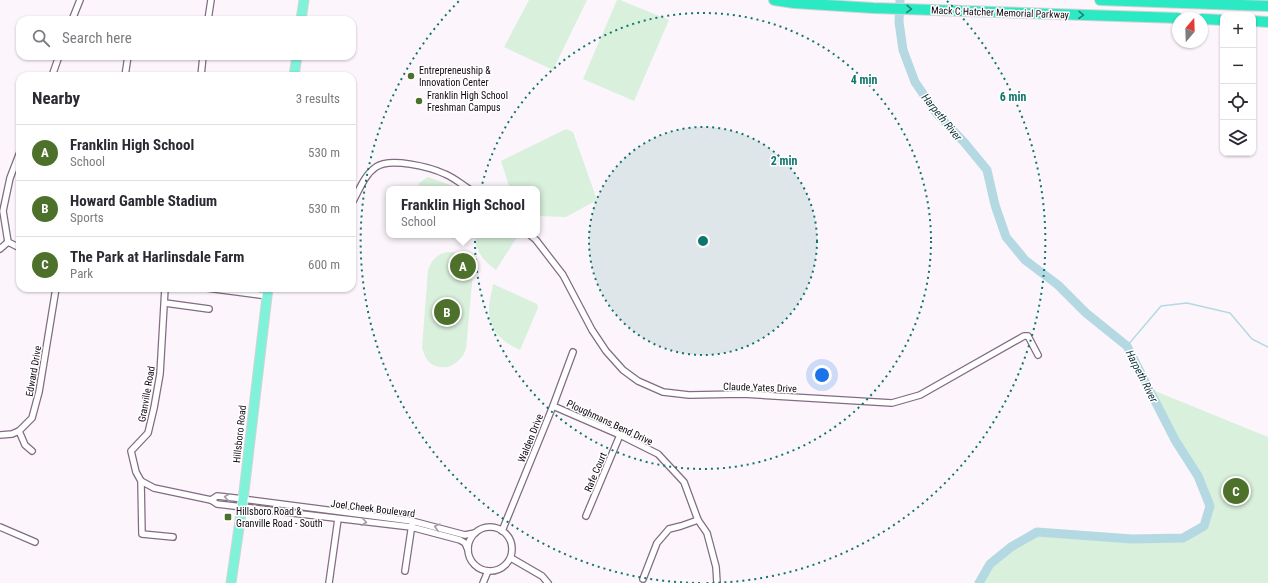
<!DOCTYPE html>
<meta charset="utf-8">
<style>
:root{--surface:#fff;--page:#f7f7f7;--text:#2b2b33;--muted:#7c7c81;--line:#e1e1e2;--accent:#4d712a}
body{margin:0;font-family:"Roboto Condensed",sans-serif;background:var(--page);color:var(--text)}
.controls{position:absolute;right:12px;top:12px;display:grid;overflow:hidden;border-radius:8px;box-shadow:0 1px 3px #0004}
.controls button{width:36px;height:36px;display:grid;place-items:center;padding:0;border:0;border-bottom:1px solid var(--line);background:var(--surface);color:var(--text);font:20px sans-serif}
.compass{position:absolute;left:1172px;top:12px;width:36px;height:36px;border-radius:50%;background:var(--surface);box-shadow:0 1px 3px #0004;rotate:19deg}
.you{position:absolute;left:822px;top:375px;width:14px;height:14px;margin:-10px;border:3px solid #fff;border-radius:50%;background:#1a73e8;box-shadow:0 0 0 6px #1a73e833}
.badge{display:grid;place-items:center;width:26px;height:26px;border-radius:50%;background:var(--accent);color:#fff;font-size:13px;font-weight:700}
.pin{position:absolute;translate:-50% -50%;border:2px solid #fff;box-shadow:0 1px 4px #0006}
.popup{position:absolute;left:386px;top:186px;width:154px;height:52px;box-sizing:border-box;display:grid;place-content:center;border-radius:8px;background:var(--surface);filter:drop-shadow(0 1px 3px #0005);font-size:13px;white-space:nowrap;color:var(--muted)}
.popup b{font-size:15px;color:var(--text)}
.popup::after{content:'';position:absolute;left:50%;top:100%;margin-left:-8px;border:8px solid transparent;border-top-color:var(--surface)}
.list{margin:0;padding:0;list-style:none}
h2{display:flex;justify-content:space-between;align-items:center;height:52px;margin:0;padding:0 16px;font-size:17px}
h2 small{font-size:13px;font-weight:400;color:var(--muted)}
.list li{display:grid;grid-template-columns:26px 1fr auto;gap:12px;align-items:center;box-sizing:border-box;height:56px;padding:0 16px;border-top:1px solid var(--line)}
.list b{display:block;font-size:15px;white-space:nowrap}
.list p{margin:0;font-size:13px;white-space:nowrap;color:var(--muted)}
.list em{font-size:13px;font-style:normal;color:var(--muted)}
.icon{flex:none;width:22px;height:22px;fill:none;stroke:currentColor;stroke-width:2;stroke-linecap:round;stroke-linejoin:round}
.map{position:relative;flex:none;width:1268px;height:583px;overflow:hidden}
.search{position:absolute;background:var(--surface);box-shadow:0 1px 3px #0004;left:16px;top:16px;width:340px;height:44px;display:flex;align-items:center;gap:10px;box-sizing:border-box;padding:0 14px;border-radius:12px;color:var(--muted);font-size:15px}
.panel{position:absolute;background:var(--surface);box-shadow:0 1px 3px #0004;left:16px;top:72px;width:340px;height:220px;border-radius:12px}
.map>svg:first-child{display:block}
.green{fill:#d9f0dc}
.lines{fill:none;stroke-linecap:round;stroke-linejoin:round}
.stream{stroke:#b5d9e2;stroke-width:1.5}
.river{stroke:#b5d9e2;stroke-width:9}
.street-casing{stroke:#826b83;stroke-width:8}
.primary-casing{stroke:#d4d3d4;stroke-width:11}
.highway-casing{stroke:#d4d3d4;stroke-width:12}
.street{stroke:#fff;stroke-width:5.5}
.primary{stroke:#80f2da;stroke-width:9}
.highway{stroke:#2be9c2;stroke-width:10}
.oneway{stroke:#1f8472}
.oneway2{stroke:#a09ca0}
.ring{fill:none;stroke:#0f766e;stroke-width:2;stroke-dasharray:2 4}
.poi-dot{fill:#4d712a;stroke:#fff;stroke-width:1.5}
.labels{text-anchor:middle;stroke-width:3;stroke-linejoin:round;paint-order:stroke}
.street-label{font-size:10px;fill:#110811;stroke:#fff}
.poi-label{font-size:10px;fill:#110811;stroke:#fff;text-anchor:start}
.water-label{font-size:11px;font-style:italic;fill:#0c3038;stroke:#fff}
.centre{fill:#0f766e;stroke:#fff;stroke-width:2}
.ring-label{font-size:12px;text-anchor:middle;font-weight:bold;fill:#0f766e;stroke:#fff;stroke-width:3;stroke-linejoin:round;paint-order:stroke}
</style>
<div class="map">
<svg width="1268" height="583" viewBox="0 0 1268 583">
<rect width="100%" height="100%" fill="#fcf6fc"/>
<g class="green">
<polygon points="529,0 587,0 553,70 504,47"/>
<polygon points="617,0 620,0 669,20 634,101 583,79"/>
<polygon points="566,129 573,132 597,200 566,217 537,216 537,189 510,189 501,161"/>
<polygon points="428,177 461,189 418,189 419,183"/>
<polygon points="447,235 472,235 453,239 447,237"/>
<path d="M475,235h41l1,2 -21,33c-13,-9 -21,-20 -21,-35z"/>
<path d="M451,252c13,2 18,7 22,20l-7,77c-5,15 -23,25 -37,13 -4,-4 -5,-9 -7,-14l6,-78c4,-11 11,-18 23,-18z"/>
<path d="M493,284l44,20 1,4 -18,42c-17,-7 -32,-21 -31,-41 0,-8 3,-17 4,-25z"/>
<polygon points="1150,389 1268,437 1268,583 979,583 990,564 1011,547 1037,532 1132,539 1183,538 1204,526 1210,506 1198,476 1175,440"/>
</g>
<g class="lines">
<polyline class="stream" points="1127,346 1161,306 1187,303 1230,313 1252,339 1268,347"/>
<polyline class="river" points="900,0 899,22 903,50 915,82 937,114 964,142 987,170 995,205 1006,237 1025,260 1058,285 1086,313 1127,346 1175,440 1198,476 1210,506 1204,526 1183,538 1132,539 1037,532 1011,547 990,564 979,583"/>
<defs>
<g id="street">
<polyline points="72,20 80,0"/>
<polyline points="208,20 211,0"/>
<polyline points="52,76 59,56"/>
<polyline points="125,76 128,56"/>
<polyline points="201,76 203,56"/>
<polyline points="20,152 10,178 3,211 8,242 20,248"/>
<path d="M352,203c7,-12 12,-28 24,-36 14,-10 54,0 69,7 8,3 16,10 24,15"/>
<polyline points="530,235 536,240 563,275 592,330 606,351 623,370 638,381 663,392 689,395 743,394 892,403 920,395 1024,336 1028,336 1038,355"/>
<polyline points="0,249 8,242"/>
<polyline points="165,288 160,374 154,408 148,433 131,451 136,472 141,481 154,488 211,500 217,504 411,527 460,540 465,543 468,550"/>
<polyline points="207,288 267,296"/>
<polyline points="165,303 209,309"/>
<polyline points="553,406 620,435 658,454 684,482 698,520 707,533 716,567 717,583"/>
<polyline points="19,431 25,445 32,451"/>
<polyline points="0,435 12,434 19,431 32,418 39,392 56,288"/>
<polyline points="141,481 142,534 173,537"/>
<polyline points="211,500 217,496 235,498 412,521 465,535 475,533"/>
<polyline points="586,516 620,435"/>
<circle cx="490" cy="549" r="22"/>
<polyline points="0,527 35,542"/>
<polyline points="502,531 553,406 573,352"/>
<polyline points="511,558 542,576 548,583"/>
<polyline points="405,571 412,524"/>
<polyline points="643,579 657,543 669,529 681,526 698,520"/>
<polyline points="329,583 338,519"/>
<polyline points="483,583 488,571"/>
</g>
<g id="primary">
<polyline points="301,20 304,0"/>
<polyline points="294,76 297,56"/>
<polyline points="231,583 243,500 268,288"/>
</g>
<g id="highway">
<polyline points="774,0 794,3 873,8 1178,18"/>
<polyline points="1100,0 1268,6"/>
<polyline points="1202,19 1223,20"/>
<polyline points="1253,21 1268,22"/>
</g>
</defs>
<use href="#street" class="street-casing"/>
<use href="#primary" class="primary-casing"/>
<use href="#highway" class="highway-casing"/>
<use href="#street" class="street"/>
<use href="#primary" class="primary"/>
<use href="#highway" class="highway"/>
</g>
<defs><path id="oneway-chevron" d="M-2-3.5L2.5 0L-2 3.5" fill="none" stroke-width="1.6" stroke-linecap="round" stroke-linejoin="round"/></defs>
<g class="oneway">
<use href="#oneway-chevron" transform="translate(909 9) rotate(2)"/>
<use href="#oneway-chevron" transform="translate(1081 15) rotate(2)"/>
</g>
<g class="oneway2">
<use href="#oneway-chevron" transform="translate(227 497) rotate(-173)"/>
<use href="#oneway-chevron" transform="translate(364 522) rotate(7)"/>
<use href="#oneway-chevron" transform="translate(437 527) rotate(-165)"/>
</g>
<circle cx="703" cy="241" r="114" fill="#0f766e" fill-opacity=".12"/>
<g class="ring">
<circle cx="703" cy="241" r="114"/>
<circle cx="703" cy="241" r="228"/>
<path d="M700 583A342 342 0 0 1 459 1M947 1A342 342 0 0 1 706 583"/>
</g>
<g class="poi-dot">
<circle cx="411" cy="76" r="4"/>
<circle cx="419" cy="101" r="4"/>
<rect x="224" y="513" width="8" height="8" rx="2"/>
</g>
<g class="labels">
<g class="street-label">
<text transform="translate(1000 12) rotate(2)" y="4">Mack C Hatcher Memorial Parkway</text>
<text transform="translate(33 371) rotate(-80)" y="4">Edward Drive</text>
<text transform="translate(760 387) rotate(2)" y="4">Claude Yates Drive</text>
<text transform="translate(146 394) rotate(-80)" y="4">Granville Road</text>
<text transform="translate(610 422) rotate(25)" y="4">Ploughmans Bend Drive</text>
<text transform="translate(239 434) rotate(-84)" y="4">Hillsboro Road</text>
<text transform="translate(530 438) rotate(-68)" y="4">Walden Drive</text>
<text transform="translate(595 472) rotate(-67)" y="4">Rafe Court</text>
<text transform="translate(373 508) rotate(7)" y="4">Joel Cheek Boulevard</text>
</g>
<g class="poi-label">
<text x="419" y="74">Entrepreneuship &amp;<tspan x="419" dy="12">Innovation Center</tspan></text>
<text x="427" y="99">Franklin High School<tspan x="427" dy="12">Freshman Campus</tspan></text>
<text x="236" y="515">Hillsboro Road &amp;<tspan x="236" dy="12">Granville Road - South</tspan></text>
</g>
<g class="water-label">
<text transform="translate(942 117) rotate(51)" y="4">Harpeth River</text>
<text transform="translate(1142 376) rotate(63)" y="4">Harpeth River</text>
</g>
</g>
<circle cx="703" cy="241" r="6" class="centre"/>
<g class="ring-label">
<text x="864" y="84">4 min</text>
<text x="1013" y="101">6 min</text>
<text x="784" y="165">2 min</text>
</g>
</svg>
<div class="controls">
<button>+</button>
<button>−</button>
<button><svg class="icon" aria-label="locate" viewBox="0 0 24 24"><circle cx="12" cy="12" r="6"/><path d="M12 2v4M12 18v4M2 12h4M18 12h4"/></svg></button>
<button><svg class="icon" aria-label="layers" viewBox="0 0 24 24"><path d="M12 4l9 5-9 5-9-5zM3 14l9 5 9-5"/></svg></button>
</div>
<svg class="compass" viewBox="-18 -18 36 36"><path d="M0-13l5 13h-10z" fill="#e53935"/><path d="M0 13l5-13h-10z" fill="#7c7c81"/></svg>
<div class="you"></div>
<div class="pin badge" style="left:463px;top:266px">A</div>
<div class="popup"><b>Franklin High School</b>School</div>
<div class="pin badge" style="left:447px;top:312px">B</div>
<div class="pin badge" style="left:1236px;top:491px">C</div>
<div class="search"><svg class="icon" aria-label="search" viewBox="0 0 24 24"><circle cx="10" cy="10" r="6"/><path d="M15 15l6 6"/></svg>Search here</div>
<section class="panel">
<h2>Nearby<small>3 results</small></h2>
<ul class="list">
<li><span class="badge">A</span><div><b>Franklin High School</b><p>School</p></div><em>530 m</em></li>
<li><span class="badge">B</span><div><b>Howard Gamble Stadium</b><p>Sports</p></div><em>530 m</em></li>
<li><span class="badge">C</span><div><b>The Park at Harlinsdale Farm</b><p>Park</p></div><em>600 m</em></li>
</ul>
</section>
</div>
